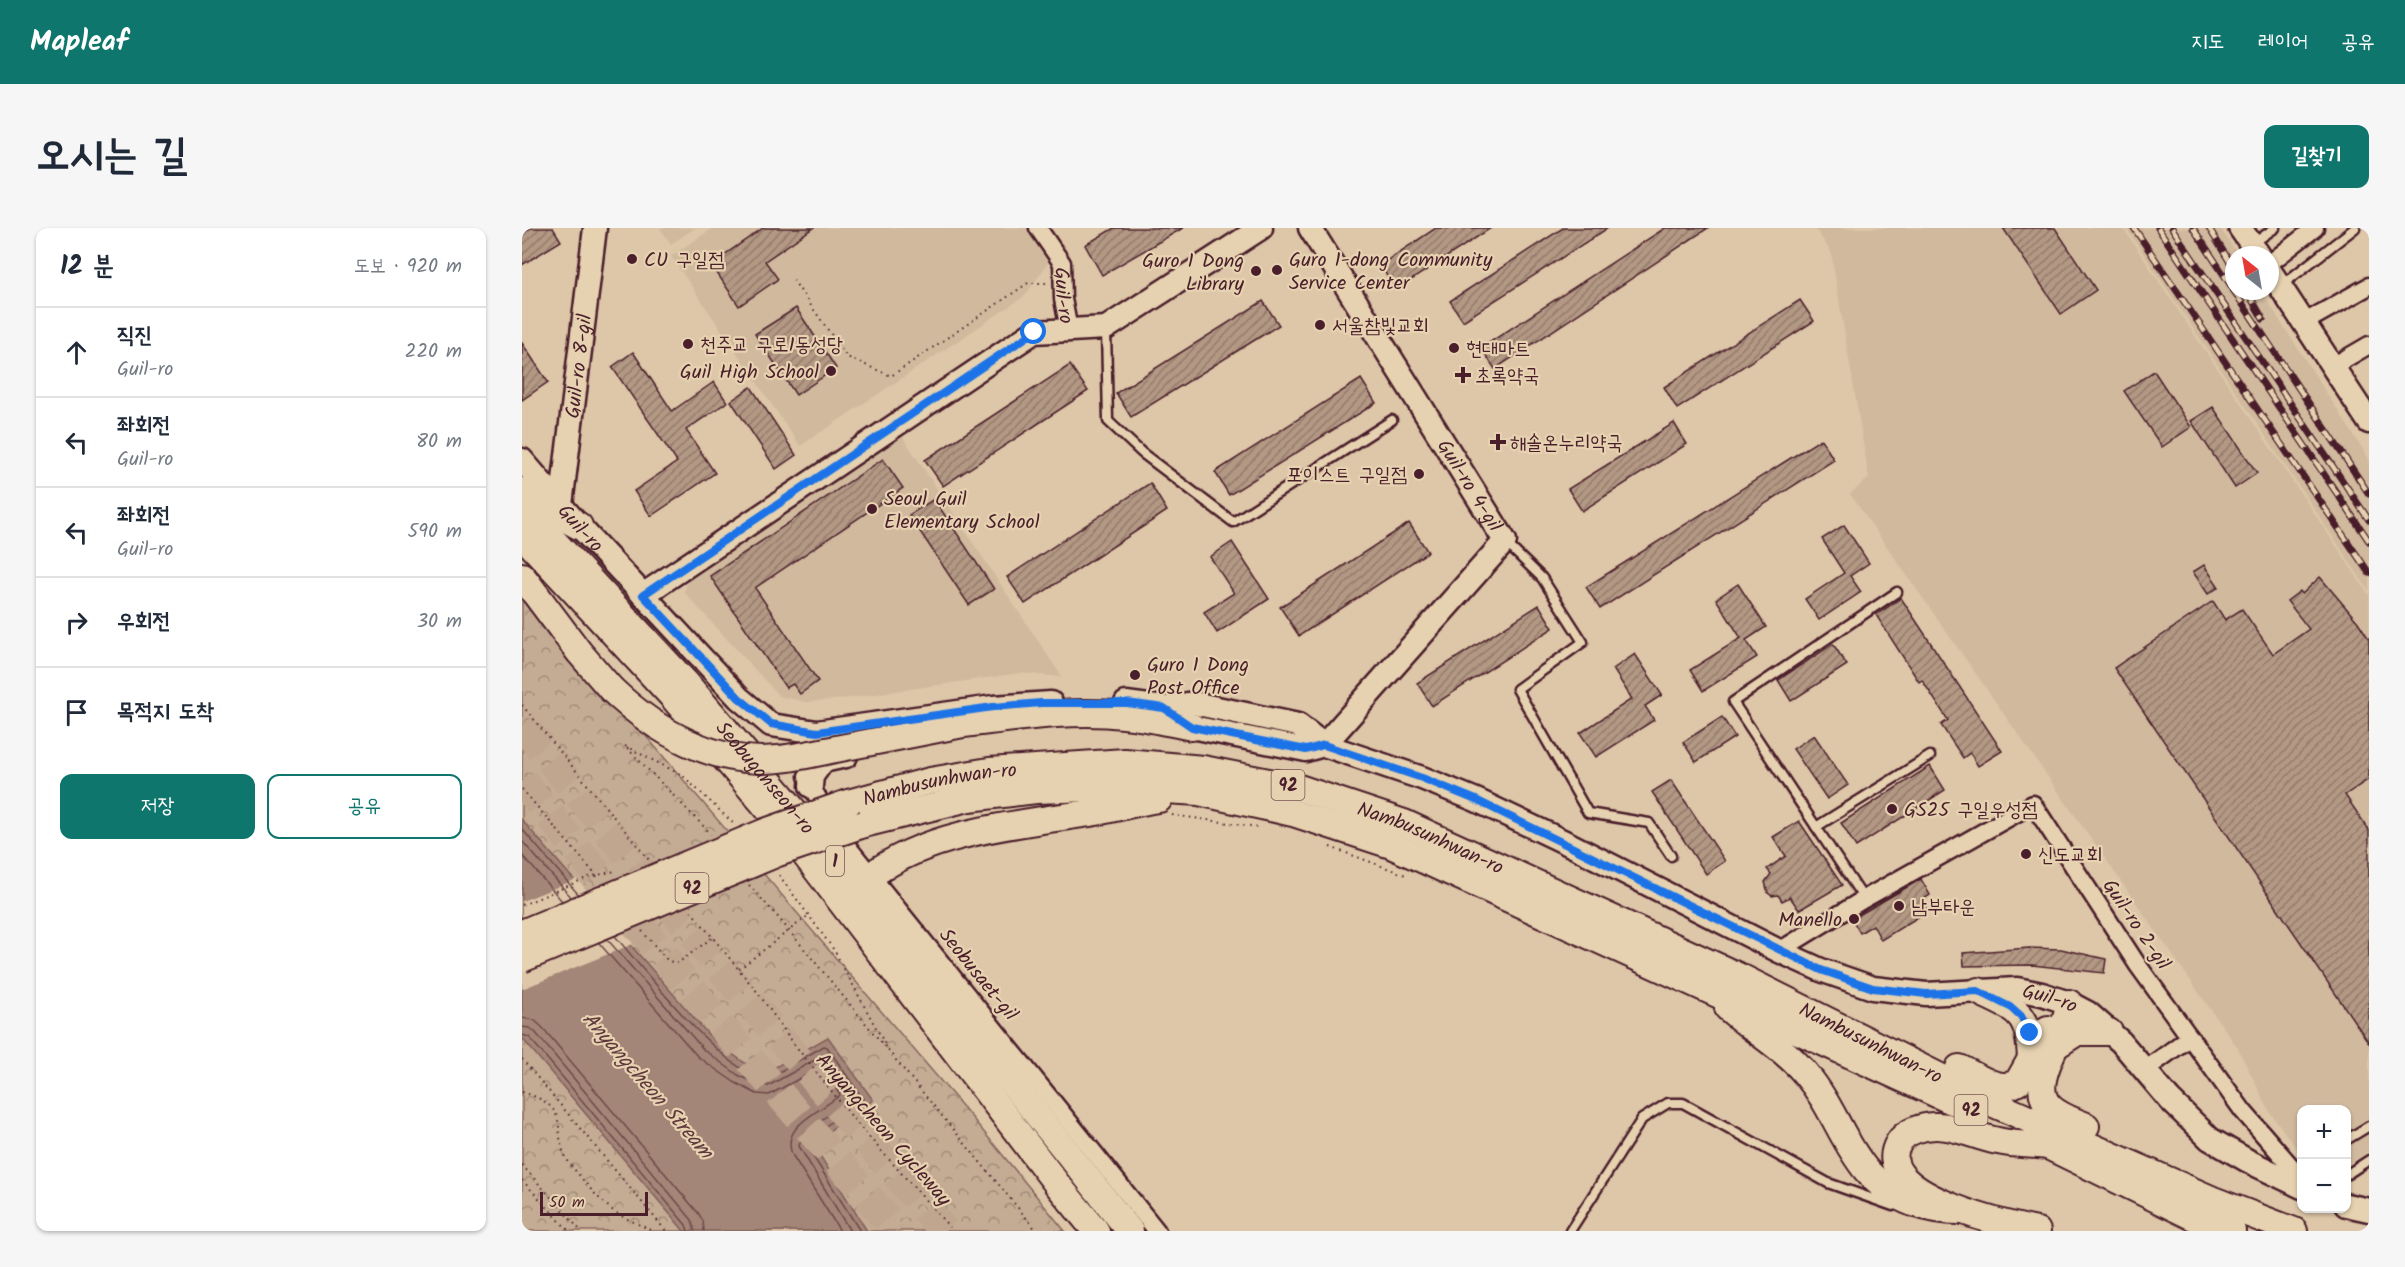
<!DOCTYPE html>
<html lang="ko">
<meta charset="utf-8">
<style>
:root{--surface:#fff;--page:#f6f6f7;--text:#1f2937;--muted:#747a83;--line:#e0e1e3;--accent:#0f766e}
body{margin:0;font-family:Kalam,"Poor Story",sans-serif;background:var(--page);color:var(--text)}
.controls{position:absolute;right:18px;bottom:18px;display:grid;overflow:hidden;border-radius:12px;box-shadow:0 2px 4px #0004}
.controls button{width:54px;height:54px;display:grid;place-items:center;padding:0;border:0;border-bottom:2px solid var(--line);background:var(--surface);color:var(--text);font:30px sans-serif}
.compass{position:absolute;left:1703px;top:18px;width:54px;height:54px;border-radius:50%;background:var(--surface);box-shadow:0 2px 4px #0004;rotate:329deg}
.scale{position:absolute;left:18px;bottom:15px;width:108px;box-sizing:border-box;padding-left:6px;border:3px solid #4a1f2b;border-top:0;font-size:16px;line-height:21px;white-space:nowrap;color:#4a1f2b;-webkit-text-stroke:4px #e6d2b0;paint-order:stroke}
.stop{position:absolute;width:18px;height:18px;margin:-14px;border:4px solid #1a73e8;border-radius:50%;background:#fff}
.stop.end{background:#1a73e8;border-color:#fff;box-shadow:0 2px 6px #0008}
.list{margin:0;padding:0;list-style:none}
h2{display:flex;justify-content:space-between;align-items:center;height:78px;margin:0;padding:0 24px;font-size:26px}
h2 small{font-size:20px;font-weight:400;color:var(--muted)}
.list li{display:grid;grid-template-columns:39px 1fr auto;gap:18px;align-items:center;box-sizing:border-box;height:90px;padding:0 24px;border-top:2px solid var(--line)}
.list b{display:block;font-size:22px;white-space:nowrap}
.list p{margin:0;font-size:20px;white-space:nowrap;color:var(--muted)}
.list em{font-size:20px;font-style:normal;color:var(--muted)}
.actions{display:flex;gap:12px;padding:18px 24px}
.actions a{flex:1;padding:14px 0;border:2px solid var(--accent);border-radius:12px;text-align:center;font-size:21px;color:var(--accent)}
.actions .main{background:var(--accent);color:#fff}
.icon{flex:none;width:33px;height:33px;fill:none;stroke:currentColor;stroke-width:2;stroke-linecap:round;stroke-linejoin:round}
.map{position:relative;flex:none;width:1847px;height:1003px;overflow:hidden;border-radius:12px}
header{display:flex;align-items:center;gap:36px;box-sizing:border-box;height:84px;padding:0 30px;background:var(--accent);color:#fff}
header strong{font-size:28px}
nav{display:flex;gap:33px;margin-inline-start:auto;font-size:21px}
.intro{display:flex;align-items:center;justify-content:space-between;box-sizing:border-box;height:144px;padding:0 36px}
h1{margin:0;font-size:42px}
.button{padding:15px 27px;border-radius:12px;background:var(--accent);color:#fff;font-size:21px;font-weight:700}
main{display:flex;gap:36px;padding:0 36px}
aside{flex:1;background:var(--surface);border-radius:12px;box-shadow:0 2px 4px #0004}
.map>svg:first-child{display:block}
.built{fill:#d0b99d}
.park{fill:url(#park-crowns);stroke:#87655f;stroke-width:1.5}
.water{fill:#a48678;stroke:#805d59;stroke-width:1.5}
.pier{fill:#ddc7a8}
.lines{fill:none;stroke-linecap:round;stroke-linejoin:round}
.shore{stroke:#6e484a;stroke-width:1.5}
.building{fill:url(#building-hatch);stroke:#4a1f2b;stroke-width:1.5}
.highway-tunnel{stroke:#c0a58f;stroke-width:30;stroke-dasharray:30 15;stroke-linecap:butt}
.lane-casing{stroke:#4a1f2b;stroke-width:13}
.street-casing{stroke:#4a1f2b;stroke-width:21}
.secondary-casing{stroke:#4a1f2b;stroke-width:27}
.primary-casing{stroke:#4a1f2b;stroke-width:30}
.path{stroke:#4a1f2b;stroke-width:2;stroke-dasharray:1.5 4.5;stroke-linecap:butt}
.lane{stroke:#e6d2b0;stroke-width:8}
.street{stroke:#e6d2b0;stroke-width:16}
.secondary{stroke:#e6d2b0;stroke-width:22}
.primary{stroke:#e6d2b0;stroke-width:26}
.rail-casing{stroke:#4a1f2b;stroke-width:7}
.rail{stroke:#e6d2b0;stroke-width:4.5;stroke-dasharray:14;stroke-linecap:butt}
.primary-bridge-casing{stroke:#4a1f2b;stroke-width:30;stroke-linecap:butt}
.path-bridge{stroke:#4a1f2b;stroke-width:2;stroke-dasharray:1.5 4.5;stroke-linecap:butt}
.primary-bridge{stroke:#e6d2b0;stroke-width:26}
.route{stroke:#1a73e8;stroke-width:8}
.poi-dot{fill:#4a1f2b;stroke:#e6d2b0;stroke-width:2}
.labels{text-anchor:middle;stroke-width:4.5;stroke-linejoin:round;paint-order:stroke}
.shield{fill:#e6d2b0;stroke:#795553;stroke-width:1.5}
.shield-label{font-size:18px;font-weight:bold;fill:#4a1f2b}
.poi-label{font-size:20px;fill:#4a1f2b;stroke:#e6d2b0;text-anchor:start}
.street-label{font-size:20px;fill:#4a1f2b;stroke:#e6d2b0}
.water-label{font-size:21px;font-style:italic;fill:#60393e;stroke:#e6d2b0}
</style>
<header>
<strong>Mapleaf</strong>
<nav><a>지도</a><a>레이어</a><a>공유</a></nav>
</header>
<div class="intro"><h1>오시는 길</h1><a class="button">길찾기</a></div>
<main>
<aside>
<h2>12 분<small>도보 · 920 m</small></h2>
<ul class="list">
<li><svg class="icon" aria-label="ahead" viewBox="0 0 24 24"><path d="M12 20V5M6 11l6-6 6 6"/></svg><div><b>직진</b><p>Guil-ro</p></div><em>220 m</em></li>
<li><svg class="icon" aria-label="left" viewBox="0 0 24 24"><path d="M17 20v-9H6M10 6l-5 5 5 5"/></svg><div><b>좌회전</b><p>Guil-ro</p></div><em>80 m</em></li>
<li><svg class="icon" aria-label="left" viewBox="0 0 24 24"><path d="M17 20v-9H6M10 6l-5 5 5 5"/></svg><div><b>좌회전</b><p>Guil-ro</p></div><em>590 m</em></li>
<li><svg class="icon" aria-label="right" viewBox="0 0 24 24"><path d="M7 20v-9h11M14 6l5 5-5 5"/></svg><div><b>우회전</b></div><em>30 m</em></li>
<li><svg class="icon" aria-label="arrive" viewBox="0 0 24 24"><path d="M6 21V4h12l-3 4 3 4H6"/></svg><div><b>목적지 도착</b></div></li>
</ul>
<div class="actions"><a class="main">저장</a><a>공유</a></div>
</aside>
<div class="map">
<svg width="1847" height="1003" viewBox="0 0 1847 1003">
<defs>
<pattern id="park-crowns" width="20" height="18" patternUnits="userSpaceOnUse" patternTransform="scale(1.5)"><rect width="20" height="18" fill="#c4ab93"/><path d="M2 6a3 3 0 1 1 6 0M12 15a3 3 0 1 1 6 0" fill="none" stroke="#a18b78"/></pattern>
<pattern id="building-hatch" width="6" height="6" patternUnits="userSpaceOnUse" patternTransform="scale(1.5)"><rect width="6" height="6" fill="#b39884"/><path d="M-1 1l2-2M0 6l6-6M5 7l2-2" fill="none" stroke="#947b6c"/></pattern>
</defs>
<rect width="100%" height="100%" fill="#ddc7a8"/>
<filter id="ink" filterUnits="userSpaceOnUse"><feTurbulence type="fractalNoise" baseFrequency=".0167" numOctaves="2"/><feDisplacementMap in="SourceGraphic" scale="12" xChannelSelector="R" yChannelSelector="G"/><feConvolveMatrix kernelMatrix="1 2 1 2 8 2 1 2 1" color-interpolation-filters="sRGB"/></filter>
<g filter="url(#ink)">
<g class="built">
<polygon points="138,0 173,0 149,16"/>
<polygon points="191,0 511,0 530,29 503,68 278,218 149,28"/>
<polygon points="1293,0 1601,0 1847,367 1847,923 1825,937 1824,882 1780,882 1779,926 1749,886 1715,819 1328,266 1347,250 1309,24"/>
<polygon points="1604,0 1698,0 1716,27 1712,27 1712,63 1739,63 1847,231 1847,363"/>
<polygon points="380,208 540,449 498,445 313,472 284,474 257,468 162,364 166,353"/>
</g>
<polygon class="park" points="0,363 447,886 543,1003 0,1003"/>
<polygon class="water" points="0,592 192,813 223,835 243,845 306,809 351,872 290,915 345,1003 162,1003 0,810"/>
<polygon class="pier" points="55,651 111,716 0,761 0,673"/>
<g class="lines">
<g class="shore">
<polyline points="0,601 56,666"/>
<polyline points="0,613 49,669"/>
<polyline points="0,627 40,673"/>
<path d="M93,708c28,32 112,142 152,143l57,-33 3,1 36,52 -54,39 -3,7 54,86"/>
<polyline points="85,711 182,822 216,847 237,857 246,858 300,828 303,829 331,869 281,905 277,918 328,1003"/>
<path d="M77,715l99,114 36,25 23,12 12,1 50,-27 4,1 17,26c-18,16 -62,31 -47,61l47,75"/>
<polyline points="0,790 12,792 20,799 177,986 181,993 182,1003"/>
<polyline points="0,799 8,800 13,804 170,992 173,1003"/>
<polyline points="0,807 7,809 164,997 166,1003"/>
</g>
</g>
<g class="building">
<polygon points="8,0 31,0 39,13 0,37 0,5"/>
<polygon points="241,0 291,0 243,33 256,51 217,78 189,36"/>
<polygon points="592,0 661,0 580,47 563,17"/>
<polygon points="914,0 969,0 874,62 858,37"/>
<polygon points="1041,0 1086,0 941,93 928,73"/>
<polygon points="1143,0 1186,0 973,141 959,120"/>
<polygon points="1481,0 1533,0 1574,62 1539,86"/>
<polygon points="1278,72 1292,93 1155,181 1142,159"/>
<polygon points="741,73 757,97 609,189 594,165"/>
<polygon points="274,80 314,140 274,167 233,106"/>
<polygon points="0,115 26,154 0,172"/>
<polygon points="111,124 150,183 192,154 205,174 164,202 193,245 129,288 112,263 155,234 90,139"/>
<polygon points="548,137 566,163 421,258 403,232"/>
<polygon points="1632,143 1669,199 1640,219 1602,163"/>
<polygon points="839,151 854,175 707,267 693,244"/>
<polygon points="229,159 274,227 254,241 209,173"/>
<polygon points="1691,179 1735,245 1713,260 1669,193"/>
<polygon points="1152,195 1165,216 1060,283 1046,261"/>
<polygon points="1299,211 1312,232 1078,381 1064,359"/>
<polygon points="361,231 381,260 233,360 296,453 278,466 271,456 264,460 188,348"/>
<polygon points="628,255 645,283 503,376 485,349"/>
<polygon points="412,271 472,361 447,377 387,287"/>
<polygon points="887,295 906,324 777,408 758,379"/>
<polygon points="1322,297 1347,335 1328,348 1339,364 1297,392 1283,371 1322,345 1300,311"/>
<polygon points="710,314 747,371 695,405 682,384 712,365 688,329"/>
<polygon points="1682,337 1697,359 1686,366 1671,344"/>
<polygon points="1798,349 1836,394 1847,411 1847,551 1823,567 1847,602 1847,815 1592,440 1691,373 1703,392 1720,381 1751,426 1787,401 1765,373 1778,363 1780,366"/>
<polygon points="1216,356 1244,399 1224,412 1235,429 1181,463 1168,442 1219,410 1194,371"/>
<polygon points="1379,370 1480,523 1456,538 1448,525 1441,530 1419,497 1426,492 1400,452 1397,454 1354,387"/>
<polygon points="1017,377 1031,400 910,478 895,455"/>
<polygon points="1311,416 1325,437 1269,473 1256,452"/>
<polygon points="1113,426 1140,467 1123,478 1132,492 1074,529 1058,505 1110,471 1091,441"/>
<polygon points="1200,489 1213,509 1174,534 1161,514"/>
<polygon points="1292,507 1326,557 1305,571 1271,521"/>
<polygon points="1408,538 1423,562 1334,619 1319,595"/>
<polygon points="1149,552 1203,633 1184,646 1130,564"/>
<polygon points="1277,593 1320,657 1277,682 1268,669 1260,673 1256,667 1250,668 1246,665 1243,654 1249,646 1245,641 1264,628 1251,609"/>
<polygon points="1399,651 1408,667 1400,672 1406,683 1359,712 1351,697 1338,705 1330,691"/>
<polygon points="1507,720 1539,721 1584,731 1582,745 1510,737 1442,738 1441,725"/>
</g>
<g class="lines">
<g class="highway-tunnel">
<polyline points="0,497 207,750 422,1003"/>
<polyline points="0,553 199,798 375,1003"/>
</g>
<defs>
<g id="lane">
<polyline points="1730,16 1753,0"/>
<polyline points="1760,57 1833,0"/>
<polyline points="584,101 586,193 620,225 711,294 870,192"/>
<polyline points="983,314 1020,350 1061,414 995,461 1066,585 1127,595 1149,628"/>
<polyline points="1294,599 1408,528"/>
<polyline points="1342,671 1211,474 1375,364"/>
<polyline points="1824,912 1847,898"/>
<polyline points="1824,947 1847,932"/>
<polyline points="1048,1003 1120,891 1146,875 1161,875 1306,955 1371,978"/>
</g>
<g id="street">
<path id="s1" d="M516,0l24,35 1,36 6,31"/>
<polyline points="1748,35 1793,0"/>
<polyline points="1783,94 1847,58"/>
<polyline points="1811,138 1847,117"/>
<polyline points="285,548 289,558 322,614 635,1003"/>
<polyline points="1257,723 1342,671 1511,576 1615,736 1721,883 1774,944 1774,956"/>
<polyline points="1623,842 1668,809"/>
</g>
<g id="secondary">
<path id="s2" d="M788,0l195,313 -181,204"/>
<polyline points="1718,0 1737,27"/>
<polyline points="1748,43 1847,194"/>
<path id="s3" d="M0,232l57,66 160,172 32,27 46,7 176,-25 58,-4"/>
<path id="s4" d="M39,277l34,-277"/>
<polyline points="121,367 512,104 584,100 739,0"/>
<path id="s5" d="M604,475l38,5 29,-5 105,22 26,20 98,33 54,22 95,45 208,106 42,19 52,18 53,6 91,-5 25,5 27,9 19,10 33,29 49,58 40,39 40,23 52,25"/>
<polyline points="657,490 670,499 784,522 802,517"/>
<polyline points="289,558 290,548 301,533 324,528"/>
<polyline points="1824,977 1847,982"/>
</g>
<g id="primary">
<polyline points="0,263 24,280 57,298"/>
<path id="s6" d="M0,279l163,175 116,137 329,412"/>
<polyline points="0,307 150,468 265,603 535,956 574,1003"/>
<polyline points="0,348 57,424 89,461"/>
<path d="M441,496c53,-6 108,-15 161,-9 23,2 46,8 68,12"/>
<path id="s7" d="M326,575l82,-22 59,-10 136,-9 78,7 96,19 105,35 336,154 252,126 221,97 81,31"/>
<polyline points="342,596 447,570 514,562 593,559 677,564 771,585 869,617 1430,873"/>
<path d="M350,647c57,-44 154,-52 224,-63 21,-4 42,-10 63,-13"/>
<path d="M1456,763c40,20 51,19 53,68"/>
<path d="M1547,775c-1,6 -2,13 -4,19 -6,22 -36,63 -16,84 9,10 25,15 37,20"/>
<path d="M1206,780c25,23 55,39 77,65 40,47 44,106 108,130 15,5 30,8 45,8"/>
<polyline points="1533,818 1555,804 1587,804"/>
<path d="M1437,840c18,8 41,26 59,14l30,-53"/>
<polyline points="1520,915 1680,993 1710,1003"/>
<path d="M1515,1003c-30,-6 -170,-37 -138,-89 7,-11 24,-16 37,-16 21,0 41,11 62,15 16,4 34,3 50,5"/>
</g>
</defs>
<use href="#lane" class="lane-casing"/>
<use href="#street" class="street-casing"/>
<use href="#secondary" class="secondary-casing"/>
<use href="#primary" class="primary-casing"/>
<g class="path">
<polyline points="271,52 325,129 369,148 506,55 526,55"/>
<polyline points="0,477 127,632"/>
<polyline points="103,518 160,547 212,596"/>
<polyline points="105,520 189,606"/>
<polyline points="0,561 78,652"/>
<polyline points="650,587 736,599"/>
<polyline points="808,619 884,647"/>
<polyline points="257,647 312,722 365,820"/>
<polyline points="227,657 255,688 515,1003"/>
<polyline points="169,683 236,765 272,816 338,899 431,1003"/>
<polyline points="120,703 146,733 156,735 191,709"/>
<polyline points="217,741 287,687"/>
<polyline points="0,831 144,1003"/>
<path d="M0,864c56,17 25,40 48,72 13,16 28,36 45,48 12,8 25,12 37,19"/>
<polyline points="0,937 59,1003"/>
<polyline points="0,952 47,1003"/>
</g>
<use href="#lane" class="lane"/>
<use href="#street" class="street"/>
<use href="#secondary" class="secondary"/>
<use href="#primary" class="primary"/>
<defs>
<g id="rail">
<polyline points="1612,0 1847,345"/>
<polyline points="1636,0 1847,313"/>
<polyline points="1650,0 1847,292"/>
<polyline points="1671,0 1712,62"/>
<polyline points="1687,0 1712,41"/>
<polyline points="1712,63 1847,266"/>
<polyline points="1725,63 1741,91"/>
</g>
</defs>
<use href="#rail" class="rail-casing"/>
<use href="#rail" class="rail"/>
<defs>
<g id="primary-bridge">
<path d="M89,461c44,42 104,77 168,70 22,-2 45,-8 67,-12 39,-8 78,-15 117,-23"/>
<polyline points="0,705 243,604 326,575"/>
<polyline points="0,731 256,625 342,596"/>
</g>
</defs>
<use href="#primary-bridge" class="primary-bridge-casing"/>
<polyline class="path-bridge" points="0,677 67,649 93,643"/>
<use href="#primary-bridge" class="primary-bridge"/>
</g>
</g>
<g class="lines" filter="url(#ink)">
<polyline class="route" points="512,104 121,367 217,470 249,496 295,504 471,479 519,475 605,475 642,480 670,499 784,522 802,517 900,550 954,572 1299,742 1351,760 1404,766 1456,763 1490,780 1499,788 1508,805"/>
</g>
<g class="poi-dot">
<circle cx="110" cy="31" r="6"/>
<circle cx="755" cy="42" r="6"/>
<circle cx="734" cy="43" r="6"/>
<circle cx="798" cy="97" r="6"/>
<circle cx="166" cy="116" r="6"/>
<circle cx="932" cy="120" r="6"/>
<circle cx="309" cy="143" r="6"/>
<path d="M938 138h6v6h6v6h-6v6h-6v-6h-6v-6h6z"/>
<path d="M973 205h6v6h6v6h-6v6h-6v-6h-6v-6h6z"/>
<circle cx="897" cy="246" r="6"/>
<circle cx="350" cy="281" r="6"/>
<circle cx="613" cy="447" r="6"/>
<circle cx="1370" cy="581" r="6"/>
<circle cx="1504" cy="626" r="6"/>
<circle cx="1377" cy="678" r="6"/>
<circle cx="1332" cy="691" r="6"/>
</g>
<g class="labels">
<g class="shield">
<rect x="749.5" y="542" width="33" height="30" rx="4.5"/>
<rect x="304" y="618" width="18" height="30" rx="4.5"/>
<rect x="153.5" y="645" width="33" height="30" rx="4.5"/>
<rect x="1432.5" y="867" width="33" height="30" rx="4.5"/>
</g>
<g class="shield-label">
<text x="766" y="563">92</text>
<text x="313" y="639">1</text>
<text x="170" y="666">92</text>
<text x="1449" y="888">92</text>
</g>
<g class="poi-label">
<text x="122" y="38">CU 구일점</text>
<text x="767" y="38">Guro 1-dong Community<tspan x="767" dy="23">Service Center</tspan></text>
<text x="722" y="39" text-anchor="end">Guro 1 Dong<tspan x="722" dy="23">Library</tspan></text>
<text x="810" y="104">서울참빛교회</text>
<text x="178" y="123">천주교 구로1동성당</text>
<text x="944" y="127">현대마트</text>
<text x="297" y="150" text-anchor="end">Guil High School</text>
<text x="953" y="154">초록약국</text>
<text x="988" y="221">해솔온누리약국</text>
<text x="885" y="253" text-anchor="end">포이스트 구일점</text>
<text x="362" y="277">Seoul Guil<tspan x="362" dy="23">Elementary School</tspan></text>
<text x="625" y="443">Guro 1 Dong<tspan x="625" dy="23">Post Office</tspan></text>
<text x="1382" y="588">GS25 구일우성점</text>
<text x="1516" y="633">신도교회</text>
<text x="1389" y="685">남부타운</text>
<text x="1320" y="698" text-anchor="end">Manello</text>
</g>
<g class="street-label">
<text dy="7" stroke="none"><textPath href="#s1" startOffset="75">Guil-ro</textPath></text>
<text dy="7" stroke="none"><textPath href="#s4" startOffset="140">Guil-ro 8-gil</textPath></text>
<text dy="7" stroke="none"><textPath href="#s2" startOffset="303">Guil-ro 4-gil</textPath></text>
<text dy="7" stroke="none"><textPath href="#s3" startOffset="90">Guil-ro</textPath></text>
<text dy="7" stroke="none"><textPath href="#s6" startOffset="364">Seobuganseon-ro</textPath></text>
<text dy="7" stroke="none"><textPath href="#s7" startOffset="94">Nambusunhwan-ro</textPath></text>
<text dy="7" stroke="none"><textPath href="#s7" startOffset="598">Nambusunhwan-ro</textPath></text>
<text transform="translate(1615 696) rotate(56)" y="7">Guil-ro 2-gil</text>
<text transform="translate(457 746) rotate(51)" y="7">Seobusaet-gil</text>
<text dy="7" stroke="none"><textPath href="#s5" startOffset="988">Guil-ro</textPath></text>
<text dy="7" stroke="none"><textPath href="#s7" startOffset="1084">Nambusunhwan-ro</textPath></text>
<text transform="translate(362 901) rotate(49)" y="7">Anyangcheon Cycleway</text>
</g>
<g class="water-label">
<text transform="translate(126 857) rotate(49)" y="7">Anyangcheon Stream</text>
</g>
</g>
</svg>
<div class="controls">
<button>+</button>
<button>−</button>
</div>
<svg class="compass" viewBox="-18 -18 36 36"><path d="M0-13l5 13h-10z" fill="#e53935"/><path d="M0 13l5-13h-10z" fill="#747a83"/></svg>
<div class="scale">50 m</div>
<div class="stop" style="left:512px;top:104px"></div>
<div class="stop end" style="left:1508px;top:805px"></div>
</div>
</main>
